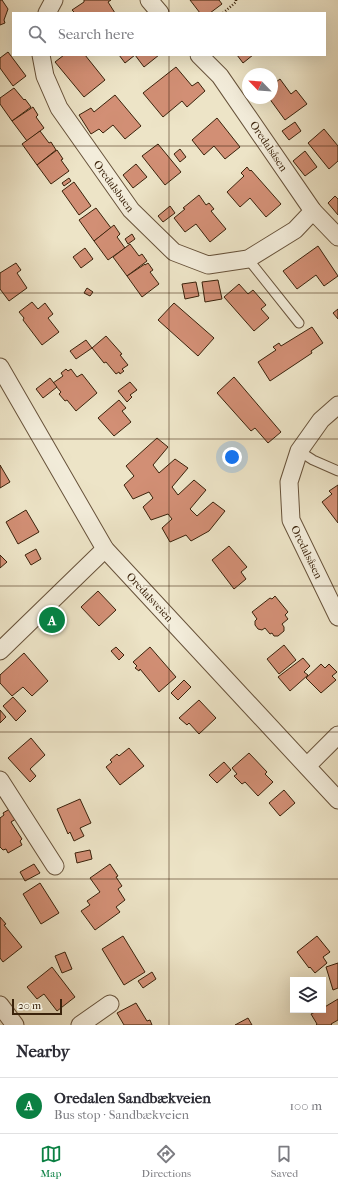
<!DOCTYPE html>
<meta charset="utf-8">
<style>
:root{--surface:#fff;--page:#f2f2f3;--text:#2b2b33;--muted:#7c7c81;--line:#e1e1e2;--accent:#0b8043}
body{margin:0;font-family:"IM FELL French Canon",serif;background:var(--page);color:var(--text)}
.controls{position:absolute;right:12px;bottom:12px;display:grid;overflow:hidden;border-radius:0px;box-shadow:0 4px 16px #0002}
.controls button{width:36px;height:36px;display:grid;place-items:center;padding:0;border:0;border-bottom:1px solid var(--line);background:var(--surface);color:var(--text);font:20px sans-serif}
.compass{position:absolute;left:242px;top:68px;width:36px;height:36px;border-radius:50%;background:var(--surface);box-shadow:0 4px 16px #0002;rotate:295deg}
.scale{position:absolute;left:12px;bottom:10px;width:50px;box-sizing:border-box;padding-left:4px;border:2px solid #3a220b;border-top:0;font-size:11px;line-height:14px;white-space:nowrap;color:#3a220b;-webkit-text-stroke:3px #f3eddb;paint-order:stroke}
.you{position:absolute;left:232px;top:457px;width:14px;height:14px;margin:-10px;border:3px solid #fff;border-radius:50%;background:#1a73e8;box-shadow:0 0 0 6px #1a73e833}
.badge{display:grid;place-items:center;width:26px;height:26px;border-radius:50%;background:var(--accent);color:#fff;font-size:13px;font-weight:700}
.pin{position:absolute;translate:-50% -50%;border:2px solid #fff;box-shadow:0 1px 4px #0006}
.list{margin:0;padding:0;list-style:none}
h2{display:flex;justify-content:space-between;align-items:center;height:52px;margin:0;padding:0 16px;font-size:17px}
h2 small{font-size:13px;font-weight:400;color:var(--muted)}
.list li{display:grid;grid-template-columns:26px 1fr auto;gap:12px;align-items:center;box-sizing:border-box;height:56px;padding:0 16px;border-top:1px solid var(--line)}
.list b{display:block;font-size:15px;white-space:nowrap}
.list p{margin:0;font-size:13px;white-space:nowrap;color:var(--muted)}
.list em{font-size:13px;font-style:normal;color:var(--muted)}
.icon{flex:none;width:22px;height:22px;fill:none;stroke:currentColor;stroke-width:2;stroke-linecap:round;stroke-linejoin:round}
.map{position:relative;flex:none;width:338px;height:1025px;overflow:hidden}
.search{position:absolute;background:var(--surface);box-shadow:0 4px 16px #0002;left:12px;right:12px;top:12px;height:44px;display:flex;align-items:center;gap:10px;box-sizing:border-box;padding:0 14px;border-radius:0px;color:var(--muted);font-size:15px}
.sheet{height:108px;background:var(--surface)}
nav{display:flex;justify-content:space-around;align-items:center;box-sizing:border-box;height:56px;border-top:1px solid var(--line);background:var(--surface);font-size:11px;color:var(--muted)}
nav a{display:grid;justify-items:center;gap:2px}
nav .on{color:var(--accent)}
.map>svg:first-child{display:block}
.building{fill:#d28f75;stroke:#3a220b}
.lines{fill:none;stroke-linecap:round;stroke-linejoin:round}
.lane-casing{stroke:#67523a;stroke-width:11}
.street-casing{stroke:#67523a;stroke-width:19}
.path{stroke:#3a220b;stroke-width:2.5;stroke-dasharray:1 2;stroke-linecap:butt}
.lane{stroke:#f3eddb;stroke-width:9}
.street{stroke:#f3eddb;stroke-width:17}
.grid{fill:none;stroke:#3a220b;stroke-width:1;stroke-opacity:0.55}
.labels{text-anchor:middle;stroke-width:3.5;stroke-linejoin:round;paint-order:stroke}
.street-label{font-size:11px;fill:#3a220b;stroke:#f3eddb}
</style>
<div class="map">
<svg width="338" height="1025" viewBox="0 0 338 1025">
<rect width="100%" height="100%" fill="#ede4c7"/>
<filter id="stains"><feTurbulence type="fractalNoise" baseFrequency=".005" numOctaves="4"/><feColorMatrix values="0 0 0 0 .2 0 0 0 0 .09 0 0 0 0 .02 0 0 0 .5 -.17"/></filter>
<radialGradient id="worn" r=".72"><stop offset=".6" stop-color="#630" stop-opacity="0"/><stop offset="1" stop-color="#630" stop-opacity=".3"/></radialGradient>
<g class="building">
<polygon points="0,0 2,0 8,9 4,20 5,23 0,25"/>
<polygon points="84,0 111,0 108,2 115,13 75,13 72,10 84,2"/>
<polygon points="190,0 219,0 222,4 210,13 200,13"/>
<polygon points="8,52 26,76 13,86 0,68 0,58"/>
<polygon points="64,55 85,55 105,80 84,97 55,62"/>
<polygon points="119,55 135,55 125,63"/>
<polygon points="135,55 159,55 144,67"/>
<polygon points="237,55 253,55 243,63"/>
<polygon points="176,67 192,86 198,82 205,91 187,107 182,101 163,117 143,93"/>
<polygon points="280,79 291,94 296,90 307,104 285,120 269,98 272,98 272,85"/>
<polygon points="14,88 24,100 25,99 31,107 12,121 0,104 0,98"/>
<polygon points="115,95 141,126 125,139 113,125 103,133 99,129 91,134 79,115 91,108 94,112"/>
<polygon points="33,107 38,115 36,117 44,128 27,141 12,121"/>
<polygon points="217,118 240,147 225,159 214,146 204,155 192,140"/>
<polygon points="295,122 301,131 289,140 282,131"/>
<polygon points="324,129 338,146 338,161 329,169 308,143"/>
<polygon points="40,131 49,143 51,142 56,150 37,165 22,144"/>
<polygon points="158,144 181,172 165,185 142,156"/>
<polygon points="180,149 186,157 180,162 174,154"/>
<polygon points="57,150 63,159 61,160 69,171 51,184 37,165"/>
<polygon points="305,151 317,167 305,176 293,161"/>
<polygon points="136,164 147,177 133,188 123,175"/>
<polygon points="247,167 250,171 251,170 281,204 266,217 250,198 240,207 227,192 244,176 241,173"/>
<polygon points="69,178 71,181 64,186 62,183"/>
<polygon points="74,182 91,206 79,215 62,191"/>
<polygon points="199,195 206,205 209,203 214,209 211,211 226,229 210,242 196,224 185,232 174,218 185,209 183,208"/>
<polygon points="335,196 338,199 338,215 328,203"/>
<polygon points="170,206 175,213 163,222 158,216"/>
<polygon points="96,208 111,228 94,241 79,220"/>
<polygon points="114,225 120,234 117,237 125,248 108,260 94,241"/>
<polygon points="132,234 135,239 128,244 125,239"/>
<polygon points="130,244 139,256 142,254 147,261 127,276 113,257"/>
<polygon points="318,246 338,276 324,286 316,275 297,289 283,271"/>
<polygon points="85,248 93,259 81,268 73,257"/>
<polygon points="16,263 21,270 17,273 27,288 9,301 0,289 0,273"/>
<polygon points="148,263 153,270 150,272 159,284 142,297 127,276 145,264 145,265"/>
<polygon points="218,280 222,299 205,302 202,282"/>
<polygon points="196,282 199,296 185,299 182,284"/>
<polygon points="239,284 248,294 253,290 266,305 261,309 269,318 254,331 224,297"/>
<polygon points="87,288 93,292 90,296 84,293"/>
<polygon points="32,302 38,309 45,303 53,314 48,318 59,332 42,345 23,320 24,318 19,312"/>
<polygon points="174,303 214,338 198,356 158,320"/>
<polygon points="338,309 338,319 333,313"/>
<polygon points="312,327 323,343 311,351 312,353 270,381 258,362 276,350 273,347 279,343 281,346"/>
<polygon points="106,336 122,354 120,355 128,365 122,369 124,371 120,374 119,372 116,374 106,362 104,363 92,348"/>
<polygon points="86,340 92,348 76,359 70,351"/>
<polygon points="66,369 68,371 71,369 77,377 82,374 97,393 76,411 67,400 65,401 59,394 61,392 53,383 63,376 61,373"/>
<polygon points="234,377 281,432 268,443 255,428 251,431 217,393"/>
<polygon points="50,378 57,387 43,398 36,389"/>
<polygon points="130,382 137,390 130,395 132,397 127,402 118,391"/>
<polygon points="119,400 126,408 122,411 131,422 114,436 98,418"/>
<polygon points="157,438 168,447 153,465 159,473 175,459 188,468 172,487 178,495 194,480 206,490 190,509 197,516 213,502 225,511 209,531 191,541 186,535 170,542 162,528 172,519 168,514 151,520 143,507 153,498 149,492 133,499 124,485 134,476 126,466"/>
<polygon points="0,465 10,482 0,488"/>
<polygon points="338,485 338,523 322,502 332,494 329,491"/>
<polygon points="26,510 39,532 18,544 6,522"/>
<polygon points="229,546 247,567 241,572 246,579 234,589 212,560"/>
<polygon points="36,549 41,559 31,565 25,555"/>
<polygon points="0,555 7,562 0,568"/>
<polygon points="98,591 116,610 99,626 81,607"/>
<polygon points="275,596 288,612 285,615 288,619 282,624 284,627 284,631 278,636 274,636 272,633 270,634 265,628 262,630 258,629 255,625 255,621 257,619 252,612 270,598 272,599"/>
<polygon points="284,645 296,660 279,674 267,659"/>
<polygon points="116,647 124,655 119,660 111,651"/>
<polygon points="150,647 176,677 159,692 140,669 139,671 135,668 137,666 133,662"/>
<polygon points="24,653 48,681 32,696 23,687 12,696 0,683 0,675"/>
<polygon points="303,658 310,666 304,672 308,675 290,691 278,677"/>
<polygon points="321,664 325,668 329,664 337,672 332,676 336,680 321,693 306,678"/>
<polygon points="184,680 191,687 178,700 171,693"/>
<polygon points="13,697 26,711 16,721 3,706"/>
<polygon points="199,700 216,718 199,734 189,723 187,725 179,718"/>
<polygon points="0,710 6,717 0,723"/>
<polygon points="31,738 45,755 30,769 36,776 30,782 8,758"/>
<polygon points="129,748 144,766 120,785 106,767 112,762 110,760 117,754 119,756"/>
<polygon points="249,753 267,772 265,774 273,782 258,796 245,782 242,784 234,776 237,774 232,768"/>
<polygon points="224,762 231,770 217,783 209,775"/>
<polygon points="284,790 295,803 280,816 269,803"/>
<polygon points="80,799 91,823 80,828 84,836 74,841 70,832 68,834 57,809"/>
<polygon points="13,807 19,817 11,822 22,839 20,841 22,845 8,853 6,849 3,850 0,847 0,818 4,815 3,813"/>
<polygon points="90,850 92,859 77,863 75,853"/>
<polygon points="34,864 40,873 25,881 20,872"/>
<polygon points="110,864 118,876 116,877 122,886 118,889 125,900 116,907 120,912 95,930 81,911 90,905 87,901 100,892 90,878"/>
<polygon points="40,883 59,913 41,924 23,894"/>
<polygon points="0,917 6,924 4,925 22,947 3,962 0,958"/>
<polygon points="123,936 145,972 124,985 102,949"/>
<polygon points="317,936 330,952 323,957 327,963 315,973 310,967 309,968 297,952"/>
<polygon points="65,952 72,969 62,973 55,956"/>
<polygon points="338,963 338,988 333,990 326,967"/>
<polygon points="52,967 75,997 57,1011 44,994 37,999 27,987"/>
<polygon points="152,972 156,979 143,988 138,981"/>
<polygon points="338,999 338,1020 331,1024 332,1025 316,1025 317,1024 311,1014 319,1010 323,1010 323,1008"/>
<polygon points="136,1003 147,1021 150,1020 152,1025 124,1025 117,1013"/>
<polygon points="248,1018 252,1025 235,1025"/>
</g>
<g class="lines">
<defs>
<g id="lane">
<polyline points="248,259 299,323"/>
<polyline points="299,451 313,460 338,471"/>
</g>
<g id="street">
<polyline points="149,0 160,13"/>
<polyline points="47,13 54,0"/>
<polyline points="41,55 45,76 59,108 131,210 174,252 208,265 248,259 295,230 313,211"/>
<polyline points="199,55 220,76 313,211 338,237"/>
<polyline points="0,367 105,549 338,800"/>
<polyline points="338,405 321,420 299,451 289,482 291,520 338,617"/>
<polyline points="0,651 105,549"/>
<polyline points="307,766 338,735"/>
<polyline points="0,780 55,866"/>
<polyline points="0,1005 15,1025"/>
<polyline points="80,1025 110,1004"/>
</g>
</defs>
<use href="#lane" class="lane-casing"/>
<use href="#street" class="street-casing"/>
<polyline class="path" points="223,13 236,2 236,0"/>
<use href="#lane" class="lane"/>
<use href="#street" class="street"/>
</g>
<path class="grid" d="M169,0v13M169,55v970M0,146h338M0,293h338M0,439h338M0,586h338M0,732h338M0,879h338"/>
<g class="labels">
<g class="street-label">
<text transform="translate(269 146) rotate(56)" y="4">Oredalsåsen</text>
<text transform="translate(114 186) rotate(54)" y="4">Oredalsbuen</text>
<text transform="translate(307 552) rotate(64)" y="4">Oredalsåsen</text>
<text transform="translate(150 597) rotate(47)" y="4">Oredalsveien</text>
</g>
</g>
<rect width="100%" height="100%" filter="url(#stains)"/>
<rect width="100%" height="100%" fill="url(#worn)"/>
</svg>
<div class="controls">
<button><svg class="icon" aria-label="layers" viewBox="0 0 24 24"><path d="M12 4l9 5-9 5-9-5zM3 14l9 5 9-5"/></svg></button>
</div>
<svg class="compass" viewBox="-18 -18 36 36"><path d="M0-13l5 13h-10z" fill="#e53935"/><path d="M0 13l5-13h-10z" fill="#7c7c81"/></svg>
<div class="scale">20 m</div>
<div class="you"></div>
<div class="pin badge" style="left:52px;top:620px">A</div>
<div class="search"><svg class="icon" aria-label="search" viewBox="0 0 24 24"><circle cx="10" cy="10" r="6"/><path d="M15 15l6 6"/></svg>Search here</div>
</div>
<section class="sheet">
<h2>Nearby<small></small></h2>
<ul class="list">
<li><span class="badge">A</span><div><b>Oredalen Sandbækveien</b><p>Bus stop · Sandbækveien</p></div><em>100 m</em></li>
</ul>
</section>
<nav>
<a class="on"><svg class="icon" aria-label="map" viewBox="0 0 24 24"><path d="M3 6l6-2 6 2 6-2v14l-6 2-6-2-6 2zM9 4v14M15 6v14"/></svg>Map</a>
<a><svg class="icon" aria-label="directions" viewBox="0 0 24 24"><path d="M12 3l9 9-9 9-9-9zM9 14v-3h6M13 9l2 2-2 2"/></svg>Directions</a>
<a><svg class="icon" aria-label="saved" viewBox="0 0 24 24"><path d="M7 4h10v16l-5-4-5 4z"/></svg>Saved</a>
</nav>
